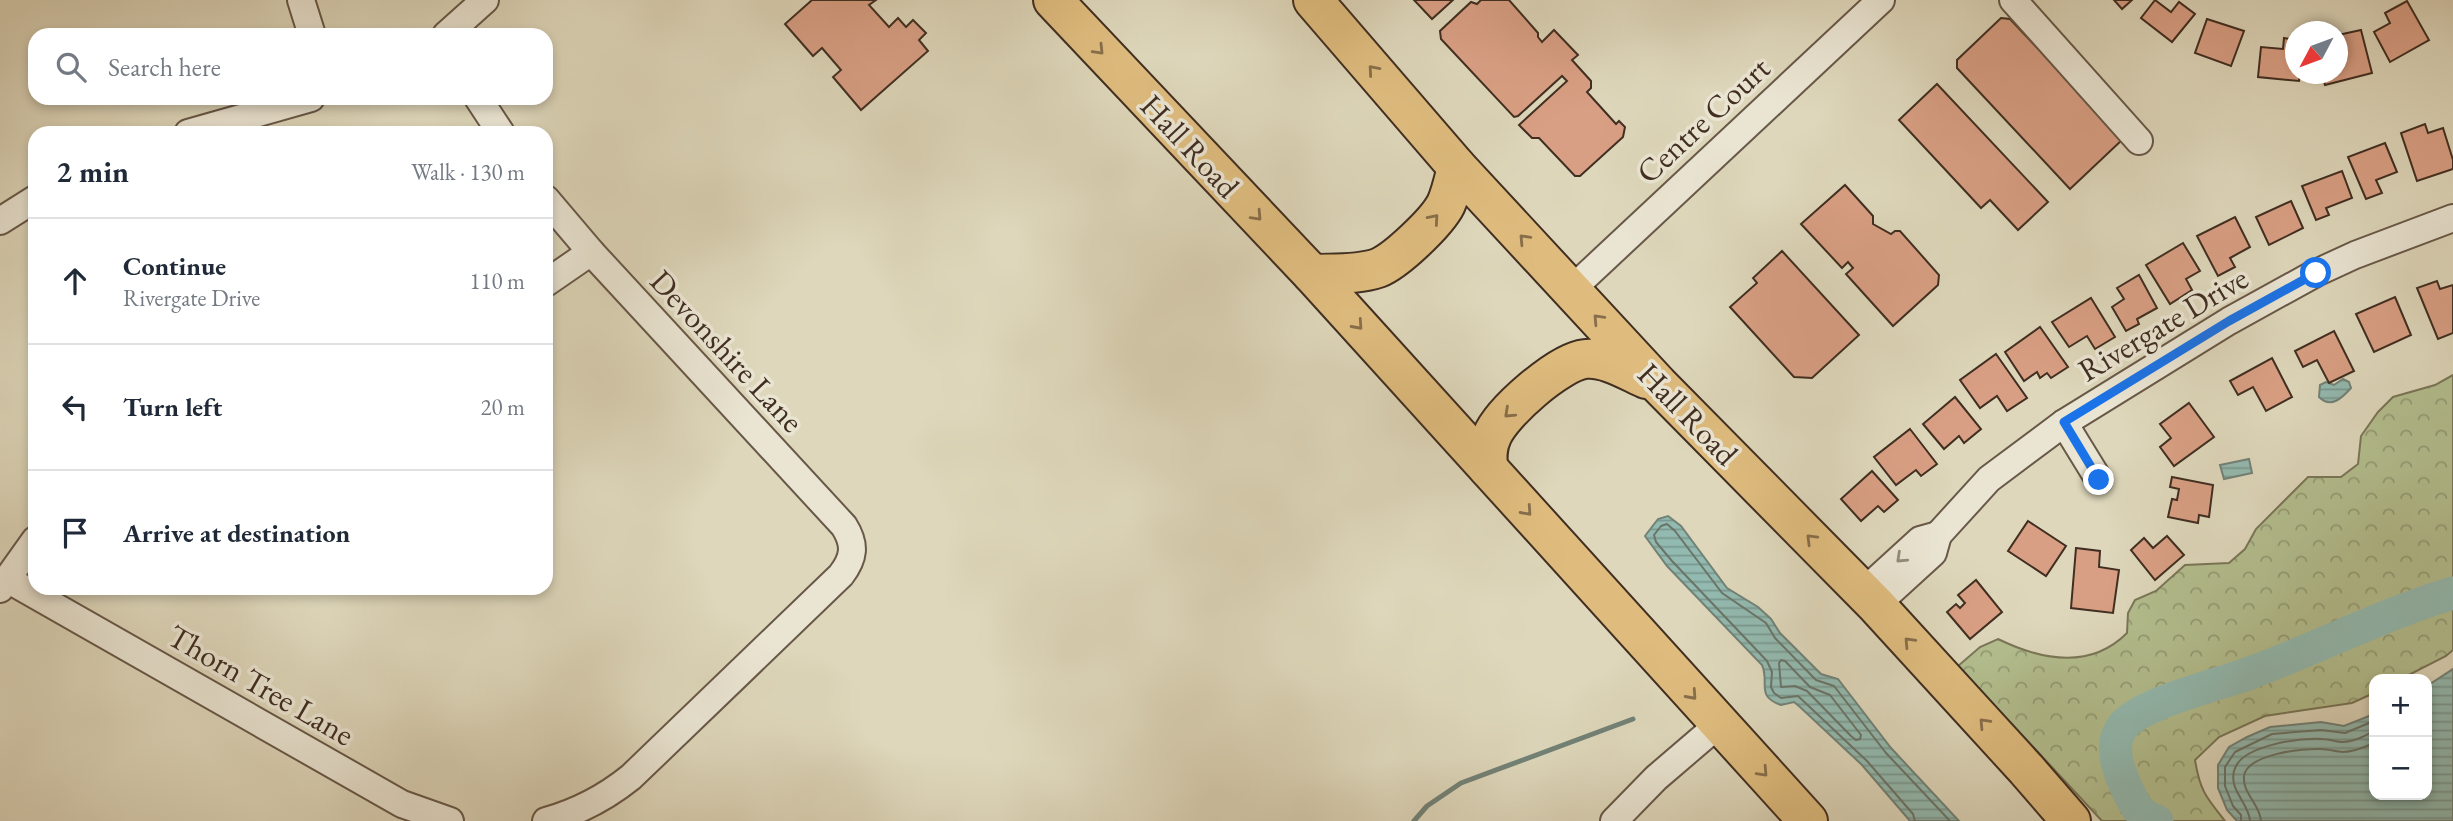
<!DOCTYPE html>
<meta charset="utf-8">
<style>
:root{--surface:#fff;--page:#f2f2f3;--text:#1f2937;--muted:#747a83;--line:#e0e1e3}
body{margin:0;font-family:"EB Garamond",serif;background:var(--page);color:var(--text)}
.controls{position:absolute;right:21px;bottom:21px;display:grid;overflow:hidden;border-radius:14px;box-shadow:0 4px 10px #0003}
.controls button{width:63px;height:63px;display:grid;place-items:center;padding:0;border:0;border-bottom:2px solid var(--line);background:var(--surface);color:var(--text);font:35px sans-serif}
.compass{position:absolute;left:2285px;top:21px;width:63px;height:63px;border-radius:50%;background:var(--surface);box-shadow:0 4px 10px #0003;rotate:229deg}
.stop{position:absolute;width:21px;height:21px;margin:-16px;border:5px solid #1a73e8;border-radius:50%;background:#fff}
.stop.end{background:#1a73e8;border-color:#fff;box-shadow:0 2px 7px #0008}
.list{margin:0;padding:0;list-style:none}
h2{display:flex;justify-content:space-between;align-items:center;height:91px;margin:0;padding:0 28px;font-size:30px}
h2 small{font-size:23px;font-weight:400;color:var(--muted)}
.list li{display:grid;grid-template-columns:46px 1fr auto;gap:21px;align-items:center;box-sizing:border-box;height:126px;padding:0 28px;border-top:2px solid var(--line)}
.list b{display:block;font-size:26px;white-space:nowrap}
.list p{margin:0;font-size:23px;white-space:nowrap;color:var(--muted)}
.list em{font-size:23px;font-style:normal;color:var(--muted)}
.icon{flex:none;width:38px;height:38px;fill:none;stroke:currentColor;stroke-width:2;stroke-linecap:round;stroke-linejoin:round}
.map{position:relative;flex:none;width:2453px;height:821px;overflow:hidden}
.search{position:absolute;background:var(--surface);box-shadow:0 4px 10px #0003;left:28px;top:28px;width:525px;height:77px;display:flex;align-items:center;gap:18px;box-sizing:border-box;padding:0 24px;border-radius:21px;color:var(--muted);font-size:26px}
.panel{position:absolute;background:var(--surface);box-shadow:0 4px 10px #0003;left:28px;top:126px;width:525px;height:469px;border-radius:21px}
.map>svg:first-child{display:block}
.forest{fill:url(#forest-crowns);stroke:#7a7658;stroke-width:2}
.water{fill:url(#water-rules);stroke:#728277;stroke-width:2}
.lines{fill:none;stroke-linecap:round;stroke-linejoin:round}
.shore{stroke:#6a7468;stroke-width:2}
.stream{stroke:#728277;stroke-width:5}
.river{stroke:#93bab0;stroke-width:33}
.building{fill:#d99f84;stroke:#402e21;stroke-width:2}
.minor-casing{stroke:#685848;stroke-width:30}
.highway-casing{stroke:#402e21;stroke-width:42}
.minor{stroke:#eae5d3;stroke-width:26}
.highway{stroke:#dfbc7e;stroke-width:38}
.oneway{stroke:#886e4b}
.oneway2{stroke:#958a7a}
.route{stroke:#1a73e8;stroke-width:9}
.labels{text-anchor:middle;stroke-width:7;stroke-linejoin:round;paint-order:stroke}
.street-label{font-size:32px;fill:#402e21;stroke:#eae5d3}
</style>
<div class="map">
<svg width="2453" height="821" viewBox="0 0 2453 821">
<defs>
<pattern id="forest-crowns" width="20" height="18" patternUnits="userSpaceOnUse" patternTransform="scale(1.75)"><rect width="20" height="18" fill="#b3be8e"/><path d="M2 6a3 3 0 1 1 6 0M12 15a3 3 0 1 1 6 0" fill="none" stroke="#939b74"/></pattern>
<pattern id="water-rules" width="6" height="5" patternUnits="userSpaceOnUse" patternTransform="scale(1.75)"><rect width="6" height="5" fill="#93bab0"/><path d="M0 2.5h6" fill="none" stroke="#79988f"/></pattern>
</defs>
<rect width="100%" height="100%" fill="#ded7bb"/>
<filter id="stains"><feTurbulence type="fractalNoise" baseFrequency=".00286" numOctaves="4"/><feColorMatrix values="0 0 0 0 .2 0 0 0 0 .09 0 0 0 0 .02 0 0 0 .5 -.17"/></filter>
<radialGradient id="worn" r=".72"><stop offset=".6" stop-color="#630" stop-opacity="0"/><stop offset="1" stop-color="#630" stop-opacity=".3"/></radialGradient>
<path class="forest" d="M2453,375v275l-7,6 -45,23h-27v14l-22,10 -87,13 -46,21 -24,23c5,31 11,37 30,61h-123l-144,-155 22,-19 18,-8c43,21 92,31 129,-6l1,-20 7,-13 21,-9 29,-26 44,-2 16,-14 11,-20 52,-52h33l17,-13 3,-28 17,-24 15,-15 42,-12z"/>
<g class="water">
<path d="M2343,379l6,3 2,6c-9,10 -20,21 -32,9l1,-12 6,-3 8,3z"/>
<polygon points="2249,459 2252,473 2224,479 2220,465"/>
<path d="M1668,516l13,10 46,62 31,19 13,12 9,14 41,41 17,5 53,69 68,73h-49l-48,-56 -62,-58 -6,-5 -13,3c-26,-9 -11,-22 -19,-40l-95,-99 -22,-30 13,-17z"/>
<polygon points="2453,669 2453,821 2237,821 2227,810 2218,788 2218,765 2229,747 2247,737 2270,727 2321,722 2344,726 2374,714 2374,795 2427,795 2427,686"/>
</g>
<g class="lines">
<g class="shore">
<polygon points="1781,660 1785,661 1810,687 1830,695 1861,735 1860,739 1856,740 1851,736 1807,691 1795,686 1781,687 1779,663"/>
<polyline points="1915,821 1913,814 1867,761 1798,696 1781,698 1774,693 1771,687 1772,672 1767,661 1672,561 1656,542 1654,535 1661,526 1667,524 1675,531 1722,593 1766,623 1775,638 1816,680 1834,686 1886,753 1950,821"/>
<polyline points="2241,821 2241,815 2233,806 2225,786 2225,767 2235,752 2272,734 2321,730 2345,733 2374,721"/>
<path d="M2250,821c-1,-18 -21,-30 -16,-50 6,-26 66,-33 88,-32 7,0 14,3 21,3 11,0 22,-6 31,-11"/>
<path d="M2261,821c-1,-17 -19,-28 -17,-45 3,-22 60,-28 77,-27 8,0 15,3 22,3 11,0 22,-5 31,-9"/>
</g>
<polyline class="stream" points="1414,821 1427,806 1461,783 1633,719"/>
<path class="river" d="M2157,821c-19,-4 -26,-23 -33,-39 -7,-16 -14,-40 -1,-56 20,-24 96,-41 127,-53 68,-25 133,-59 203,-80"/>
</g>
<g class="building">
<polygon points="812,0 876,0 869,5 889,27 898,18 906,27 913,20 926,33 919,40 928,51 861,110 833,77 841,70 822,48 813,56 785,24"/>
<polygon points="1414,0 1453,0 1432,19"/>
<polygon points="1481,0 1509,0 1538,33 1538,37 1542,42 1554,30 1578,55 1572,60 1591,81 1591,88 1587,92 1616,124 1619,121 1625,127 1623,137 1580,176 1575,176 1539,138 1532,138 1519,125 1567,81 1562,76 1518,116 1514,117 1441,39 1440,31 1471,2 1477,4"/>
<polygon points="2114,0 2132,0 2122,9"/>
<polygon points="2155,0 2171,12 2179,2 2195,14 2172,42 2141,18"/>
<polygon points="2407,1 2429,40 2390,62 2374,32 2390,23 2385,13"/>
<polygon points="2001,18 2010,19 2123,139 2070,189 1957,68 1957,60"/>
<polygon points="2207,19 2244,31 2231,66 2195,53"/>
<polygon points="2361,30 2372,73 2325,85 2322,74 2338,74 2338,46 2341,46 2338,35"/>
<polygon points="2284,38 2296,40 2296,74 2300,74 2299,81 2258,77 2261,47 2283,49"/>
<polygon points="1937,84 2048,202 2018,230 1990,200 1981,208 1899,120"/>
<polygon points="2425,124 2428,133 2443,128 2453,160 2453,169 2417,181 2401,133"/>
<polygon points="2385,143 2397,172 2376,180 2382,193 2366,199 2348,157"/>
<polygon points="2342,171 2352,198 2326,208 2329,215 2316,220 2302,186"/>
<polygon points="1845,185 1873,216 1873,224 1891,234 1895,231 1900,231 1939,275 1938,285 1893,326 1846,274 1853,268 1848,262 1842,268 1801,224"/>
<polygon points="2291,201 2303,228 2269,245 2256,217"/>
<polygon points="2235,217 2250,247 2230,258 2235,267 2218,276 2197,236"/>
<polygon points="2183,243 2200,271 2186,279 2192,290 2170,304 2146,265"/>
<polygon points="1782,251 1859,335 1812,378 1794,377 1730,307 1757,283 1753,278"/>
<polygon points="2139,275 2157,308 2137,319 2139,324 2126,331 2112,307 2124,299 2117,288"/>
<polygon points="2437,281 2440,289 2453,285 2453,333 2438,339 2417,288"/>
<polygon points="2395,297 2411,335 2374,352 2356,314"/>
<polygon points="2091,298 2115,337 2095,349 2087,336 2069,347 2052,322"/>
<polygon points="2040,327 2068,367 2051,378 2047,373 2040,378 2037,372 2024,381 2005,352"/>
<polygon points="2334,331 2354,371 2329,383 2317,360 2303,367 2295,351"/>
<polygon points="1996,354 2027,398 2007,411 1997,396 1980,408 1960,380"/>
<polygon points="2272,358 2292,397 2266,411 2253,387 2238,395 2230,381"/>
<polygon points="1955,397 1981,429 1964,443 1959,436 1944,449 1923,424"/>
<polygon points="2189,403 2214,437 2174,466 2160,447 2171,438 2160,424"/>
<polygon points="1910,429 1937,464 1921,476 1916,470 1896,485 1874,457"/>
<polygon points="1872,471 1898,500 1884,512 1878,506 1861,521 1841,499"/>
<polygon points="2172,477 2213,485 2209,517 2199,515 2198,523 2168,517 2172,499 2177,500 2179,489 2170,487"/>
<polygon points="2028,521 2066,546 2046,576 2008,551"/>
<polygon points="2167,536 2184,555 2155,580 2131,550 2144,538 2153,548"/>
<polygon points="2076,548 2100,551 2099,567 2119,570 2113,613 2071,608"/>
<polygon points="1976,580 2002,612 1970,639 1947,612 1956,604 1960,608 1965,603 1958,595"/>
</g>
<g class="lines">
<defs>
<g id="minor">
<polyline points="301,0 312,35"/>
<polyline points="2013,0 2139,141"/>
<polyline points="446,35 485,0"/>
<polyline points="478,98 501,133"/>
<polyline points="188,133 311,98"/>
<path d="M546,199l45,53 253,274c12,19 10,32 -3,49l-210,202c-26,21 -53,35 -85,44"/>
<polyline points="0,221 35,199"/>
<polyline points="546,283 591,252"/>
<polyline points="1571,290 1881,0"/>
<polyline points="2064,423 2099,480"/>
<polyline points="1938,535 1989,479 2064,423 2229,321 2316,273 2355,255 2453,218"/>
<polyline points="7,579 402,804 450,821"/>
<polyline points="0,589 35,540"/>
<polyline points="1863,592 1920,540 1938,535 1933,553 1876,605"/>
<polyline points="1614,821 1656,778 1719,724"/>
</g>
<g id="highway">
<polyline points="1053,0 1312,274 1808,821"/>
<polyline points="1313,0 1457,167 1658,384 1876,605 2026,769 2071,821"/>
<path d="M1312,274c21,-1 46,1 66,-6 18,-7 59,-46 68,-64 5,-11 8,-25 11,-37"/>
<path d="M1488,468c-1,-12 -1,-21 4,-32 10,-24 67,-74 93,-77 21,-2 43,12 61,20"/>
</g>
</defs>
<use href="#minor" class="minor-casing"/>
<use href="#highway" class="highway-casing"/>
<use href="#minor" class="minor"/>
<use href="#highway" class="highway"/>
</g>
<defs><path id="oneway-chevron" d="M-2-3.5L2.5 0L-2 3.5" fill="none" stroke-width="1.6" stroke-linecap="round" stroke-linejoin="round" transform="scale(1.75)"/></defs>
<g class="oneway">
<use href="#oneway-chevron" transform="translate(1099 50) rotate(46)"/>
<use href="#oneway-chevron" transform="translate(1373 70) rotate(-131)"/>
<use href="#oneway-chevron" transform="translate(1257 216) rotate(47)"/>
<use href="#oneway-chevron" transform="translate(1434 219) rotate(-49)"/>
<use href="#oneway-chevron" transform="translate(1524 239) rotate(-133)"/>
<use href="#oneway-chevron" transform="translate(1598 319) rotate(-133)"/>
<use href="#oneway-chevron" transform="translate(1358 325) rotate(48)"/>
<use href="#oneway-chevron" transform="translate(1509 413) rotate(137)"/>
<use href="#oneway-chevron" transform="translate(1527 511) rotate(48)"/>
<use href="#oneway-chevron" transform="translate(1811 539) rotate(-135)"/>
<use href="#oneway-chevron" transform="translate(1909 642) rotate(-133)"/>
<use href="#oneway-chevron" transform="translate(1692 695) rotate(48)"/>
<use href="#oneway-chevron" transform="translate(1984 723) rotate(-133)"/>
<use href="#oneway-chevron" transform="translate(1763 772) rotate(47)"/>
</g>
<use class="oneway2" href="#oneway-chevron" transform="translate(1901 558) rotate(137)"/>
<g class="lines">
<polyline class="route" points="2099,480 2064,422 2229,321 2316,273"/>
</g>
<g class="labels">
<g class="street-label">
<text transform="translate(1703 120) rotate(-43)" y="11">Centre Court</text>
<text transform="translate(1190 146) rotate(47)" y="11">Hall Road</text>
<text transform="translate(2163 324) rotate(-31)" y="11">Rivergate Drive</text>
<text transform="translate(727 351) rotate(47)" y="11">Devonshire Lane</text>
<text transform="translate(1688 414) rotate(46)" y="11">Hall Road</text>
<text transform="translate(261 685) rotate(30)" y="11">Thorn Tree Lane</text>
</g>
</g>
<rect width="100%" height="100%" filter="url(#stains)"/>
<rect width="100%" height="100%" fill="url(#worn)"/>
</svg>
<div class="controls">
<button>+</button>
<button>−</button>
</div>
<svg class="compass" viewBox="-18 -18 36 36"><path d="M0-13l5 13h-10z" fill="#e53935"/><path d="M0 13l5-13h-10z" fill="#747a83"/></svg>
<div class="stop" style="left:2316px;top:273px"></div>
<div class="stop end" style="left:2099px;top:480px"></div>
<div class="search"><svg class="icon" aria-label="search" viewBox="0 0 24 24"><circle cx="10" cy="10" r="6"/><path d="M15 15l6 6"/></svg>Search here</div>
<section class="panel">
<h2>2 min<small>Walk · 130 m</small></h2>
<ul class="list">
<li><svg class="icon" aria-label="ahead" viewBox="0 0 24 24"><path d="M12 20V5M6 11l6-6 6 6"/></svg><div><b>Continue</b><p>Rivergate Drive</p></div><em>110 m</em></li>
<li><svg class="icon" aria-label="left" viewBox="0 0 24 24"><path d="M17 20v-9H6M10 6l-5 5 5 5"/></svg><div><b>Turn left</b></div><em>20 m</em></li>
<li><svg class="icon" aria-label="arrive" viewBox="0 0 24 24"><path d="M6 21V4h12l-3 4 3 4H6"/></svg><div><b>Arrive at destination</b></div></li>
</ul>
</section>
</div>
